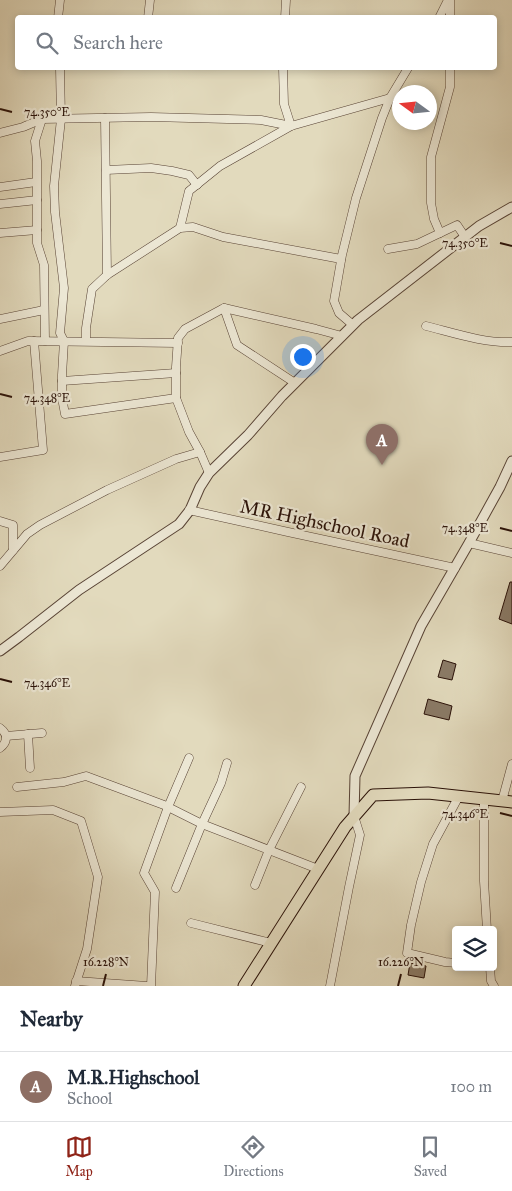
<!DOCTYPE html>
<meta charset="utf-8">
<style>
:root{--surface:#fff;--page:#f2f2f3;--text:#1f2937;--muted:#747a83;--line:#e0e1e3;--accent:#8f2418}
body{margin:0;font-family:"IM FELL Great Primer",serif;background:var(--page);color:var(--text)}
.controls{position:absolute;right:15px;bottom:15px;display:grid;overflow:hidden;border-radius:5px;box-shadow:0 2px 8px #0003}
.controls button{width:45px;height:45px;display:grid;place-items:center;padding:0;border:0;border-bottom:1px solid var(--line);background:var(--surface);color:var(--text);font:25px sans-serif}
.compass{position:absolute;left:392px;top:85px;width:45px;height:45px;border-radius:50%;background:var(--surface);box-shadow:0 2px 8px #0003;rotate:285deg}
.you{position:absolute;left:302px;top:356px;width:18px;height:18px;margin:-12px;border:4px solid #fff;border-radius:50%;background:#1a73e8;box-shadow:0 0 0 8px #1a73e833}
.badge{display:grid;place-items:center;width:32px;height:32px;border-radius:50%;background:var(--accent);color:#fff;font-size:16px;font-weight:700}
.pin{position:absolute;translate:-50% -41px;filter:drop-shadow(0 1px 2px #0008)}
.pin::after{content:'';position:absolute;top:26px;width:18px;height:15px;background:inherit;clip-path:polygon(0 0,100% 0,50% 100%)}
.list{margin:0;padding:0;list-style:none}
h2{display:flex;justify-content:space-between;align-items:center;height:65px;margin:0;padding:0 20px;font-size:21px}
h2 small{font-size:16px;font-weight:400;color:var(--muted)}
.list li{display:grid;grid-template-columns:32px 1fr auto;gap:15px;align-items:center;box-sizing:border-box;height:70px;padding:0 20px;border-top:1px solid var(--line)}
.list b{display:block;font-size:19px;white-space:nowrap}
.list p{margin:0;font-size:16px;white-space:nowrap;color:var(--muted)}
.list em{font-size:16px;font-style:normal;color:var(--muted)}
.icon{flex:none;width:28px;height:28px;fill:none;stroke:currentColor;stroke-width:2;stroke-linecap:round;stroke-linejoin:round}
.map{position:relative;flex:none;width:512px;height:986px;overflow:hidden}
.search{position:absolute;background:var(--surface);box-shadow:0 2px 8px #0003;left:15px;right:15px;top:15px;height:55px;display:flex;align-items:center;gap:12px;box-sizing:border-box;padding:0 18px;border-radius:5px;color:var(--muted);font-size:19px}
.sheet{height:135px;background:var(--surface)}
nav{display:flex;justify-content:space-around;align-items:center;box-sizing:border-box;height:70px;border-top:1px solid var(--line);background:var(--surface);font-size:14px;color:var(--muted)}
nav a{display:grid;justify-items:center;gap:2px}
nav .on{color:var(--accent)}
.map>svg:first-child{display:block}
.building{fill:#8a7a66;stroke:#2a1108}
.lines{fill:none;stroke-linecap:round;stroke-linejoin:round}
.minor-casing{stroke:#584335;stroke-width:9}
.tertiary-casing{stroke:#584335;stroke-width:11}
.primary-casing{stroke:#2a1108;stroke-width:13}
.minor{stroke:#ece7d4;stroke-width:8}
.tertiary{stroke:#ece7d4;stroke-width:9}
.primary{stroke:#e2dabd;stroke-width:11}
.ticks{fill:none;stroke:#2a1108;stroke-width:2}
.labels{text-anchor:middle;stroke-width:4.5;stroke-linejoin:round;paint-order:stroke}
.street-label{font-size:19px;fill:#2a1108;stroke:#ece7d4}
.ticks-label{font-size:12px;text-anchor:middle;fill:#2a1108;stroke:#ece7d4;stroke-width:4.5;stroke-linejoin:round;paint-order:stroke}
</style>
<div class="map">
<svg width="512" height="986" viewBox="0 0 512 986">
<rect width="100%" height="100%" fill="#e2dabd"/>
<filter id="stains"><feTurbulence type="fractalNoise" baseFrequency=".004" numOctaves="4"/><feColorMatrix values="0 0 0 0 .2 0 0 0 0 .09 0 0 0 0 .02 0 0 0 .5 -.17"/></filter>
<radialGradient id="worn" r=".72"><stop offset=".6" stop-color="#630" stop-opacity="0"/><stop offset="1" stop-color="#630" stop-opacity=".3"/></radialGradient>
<g class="building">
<polygon points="510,582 512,582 512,624 499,619"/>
<polygon points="443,660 456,664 452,680 438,677"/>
<polygon points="428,699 452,706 449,720 424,714"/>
<polygon points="410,963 426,966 424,978 408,975"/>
</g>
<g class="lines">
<defs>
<g id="minor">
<polyline points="58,18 60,0"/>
<polyline points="148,18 150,0"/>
<polyline points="285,18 286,0"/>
<polyline points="439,18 448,0"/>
<polyline points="450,18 450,0"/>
<polyline points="60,68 61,119 54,186 55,212 64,288 60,333 64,341 62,375 62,398 65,414 176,398"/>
<polyline points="105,118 107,275"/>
<polyline points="42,119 35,141 37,161 37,243 44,265 45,341"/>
<polyline points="0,133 23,127 42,119 151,117 261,120 291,126 284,104 283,68"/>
<polyline points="106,170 151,168 172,171 189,175 197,185"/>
<polyline points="0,187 36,182"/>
<polyline points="0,204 37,200"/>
<polyline points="180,228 189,191 220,166 291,126 390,98"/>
<polyline points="0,233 37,230"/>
<polyline points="440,233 434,219 431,203 431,157 450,87 450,68"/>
<polyline points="388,249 417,244 457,225 465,237"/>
<polyline points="224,308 316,329 342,336"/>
<polyline points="0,319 44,310"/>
<polyline points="353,325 339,313 334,301 342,255 356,198 382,118 390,98 408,68"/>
<path d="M426,326c28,7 57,17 86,16"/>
<polyline points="86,341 86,328 92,289 107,275 180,228 193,227 223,237 341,259"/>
<polyline points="0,351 28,341 178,343"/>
<polyline points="62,381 176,373"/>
<polyline points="0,457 43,450 34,341"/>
<polyline points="209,473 200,452 189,432 176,398 176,367 178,338 185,329 224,308 237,345 295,383"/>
<polyline points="189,510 288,532 455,568"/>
<polyline points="0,521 13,525 13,550"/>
<polyline points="469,543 512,553"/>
<polyline points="0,566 27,534 40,525 107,490 176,459 200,452"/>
<path d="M0,728c8,6 8,14 0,20"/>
<polyline points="28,734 30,768"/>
<polyline points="6,736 42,733"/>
<polyline points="17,787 64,782 86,776 164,805 202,824 318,869"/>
<polyline points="484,799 484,881 487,930"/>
<polyline points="502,801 512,764"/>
<polyline points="0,812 53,810 81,821 98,877 87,949 75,986"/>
<polyline points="255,885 269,850 301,787"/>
<polyline points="176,888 202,824 221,783 227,763"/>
<polyline points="191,923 271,943"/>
<polyline points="456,963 445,962 407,953 411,925 421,882 433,844 459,796"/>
<polyline points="490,967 491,981 494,986"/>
<polyline points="76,981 147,986"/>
<polyline points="151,986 155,892 144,873 168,807 189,758"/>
<polyline points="330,986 349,887 360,835 354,816"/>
</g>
<g id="tertiary">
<polyline points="0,651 19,637 79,590 179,524 190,510 200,487 209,473 248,435 282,396 358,320 479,226 512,207"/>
<polyline points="354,816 355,776 421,626 469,543 500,487 512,461"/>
</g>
<polyline id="primary" points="244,986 345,827 373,795 428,793 512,802"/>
</defs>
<use href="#minor" class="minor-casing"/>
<use href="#tertiary" class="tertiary-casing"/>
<use href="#primary" class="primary-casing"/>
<use href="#minor" class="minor"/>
<use href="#tertiary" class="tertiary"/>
<use href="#primary" class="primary"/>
</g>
<path class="ticks" d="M0,109l12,3M500,243l12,3M0,394l12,3M500,528l12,3M0,679l12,3M500,813l12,3M103,986l3,-12M398,986l3,-12"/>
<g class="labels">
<g class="street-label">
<text transform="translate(325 523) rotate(12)" y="7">MR Highschool Road</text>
</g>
</g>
<g class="ticks-label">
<text x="47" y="116">74.350°E</text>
<text x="465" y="247">74.350°E</text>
<text x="47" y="402">74.348°E</text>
<text x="465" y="532">74.348°E</text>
<text x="47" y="687">74.346°E</text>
<text x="465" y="818">74.346°E</text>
<text x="106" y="966">16.228°N</text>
<text x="401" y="966">16.226°N</text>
</g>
<rect width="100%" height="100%" filter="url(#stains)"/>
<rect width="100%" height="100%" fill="url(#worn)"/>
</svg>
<div class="controls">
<button><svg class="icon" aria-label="layers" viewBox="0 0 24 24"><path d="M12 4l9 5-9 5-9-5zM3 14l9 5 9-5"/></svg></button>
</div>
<svg class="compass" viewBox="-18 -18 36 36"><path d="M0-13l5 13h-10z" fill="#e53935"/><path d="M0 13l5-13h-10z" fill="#747a83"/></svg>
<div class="you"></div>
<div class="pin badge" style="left:382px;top:465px;background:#8d6e63">A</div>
<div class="search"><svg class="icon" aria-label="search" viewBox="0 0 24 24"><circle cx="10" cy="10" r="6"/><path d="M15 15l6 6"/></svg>Search here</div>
</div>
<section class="sheet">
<h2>Nearby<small></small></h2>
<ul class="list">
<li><span class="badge" style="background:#8d6e63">A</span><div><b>M.R.Highschool</b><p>School</p></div><em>100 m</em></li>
</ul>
</section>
<nav>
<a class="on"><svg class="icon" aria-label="map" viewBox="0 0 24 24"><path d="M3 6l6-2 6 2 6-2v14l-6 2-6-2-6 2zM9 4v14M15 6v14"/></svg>Map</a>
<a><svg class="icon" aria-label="directions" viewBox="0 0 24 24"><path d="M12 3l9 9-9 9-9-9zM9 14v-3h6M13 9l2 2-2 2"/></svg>Directions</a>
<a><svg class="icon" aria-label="saved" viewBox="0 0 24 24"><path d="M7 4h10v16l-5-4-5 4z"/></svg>Saved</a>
</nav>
